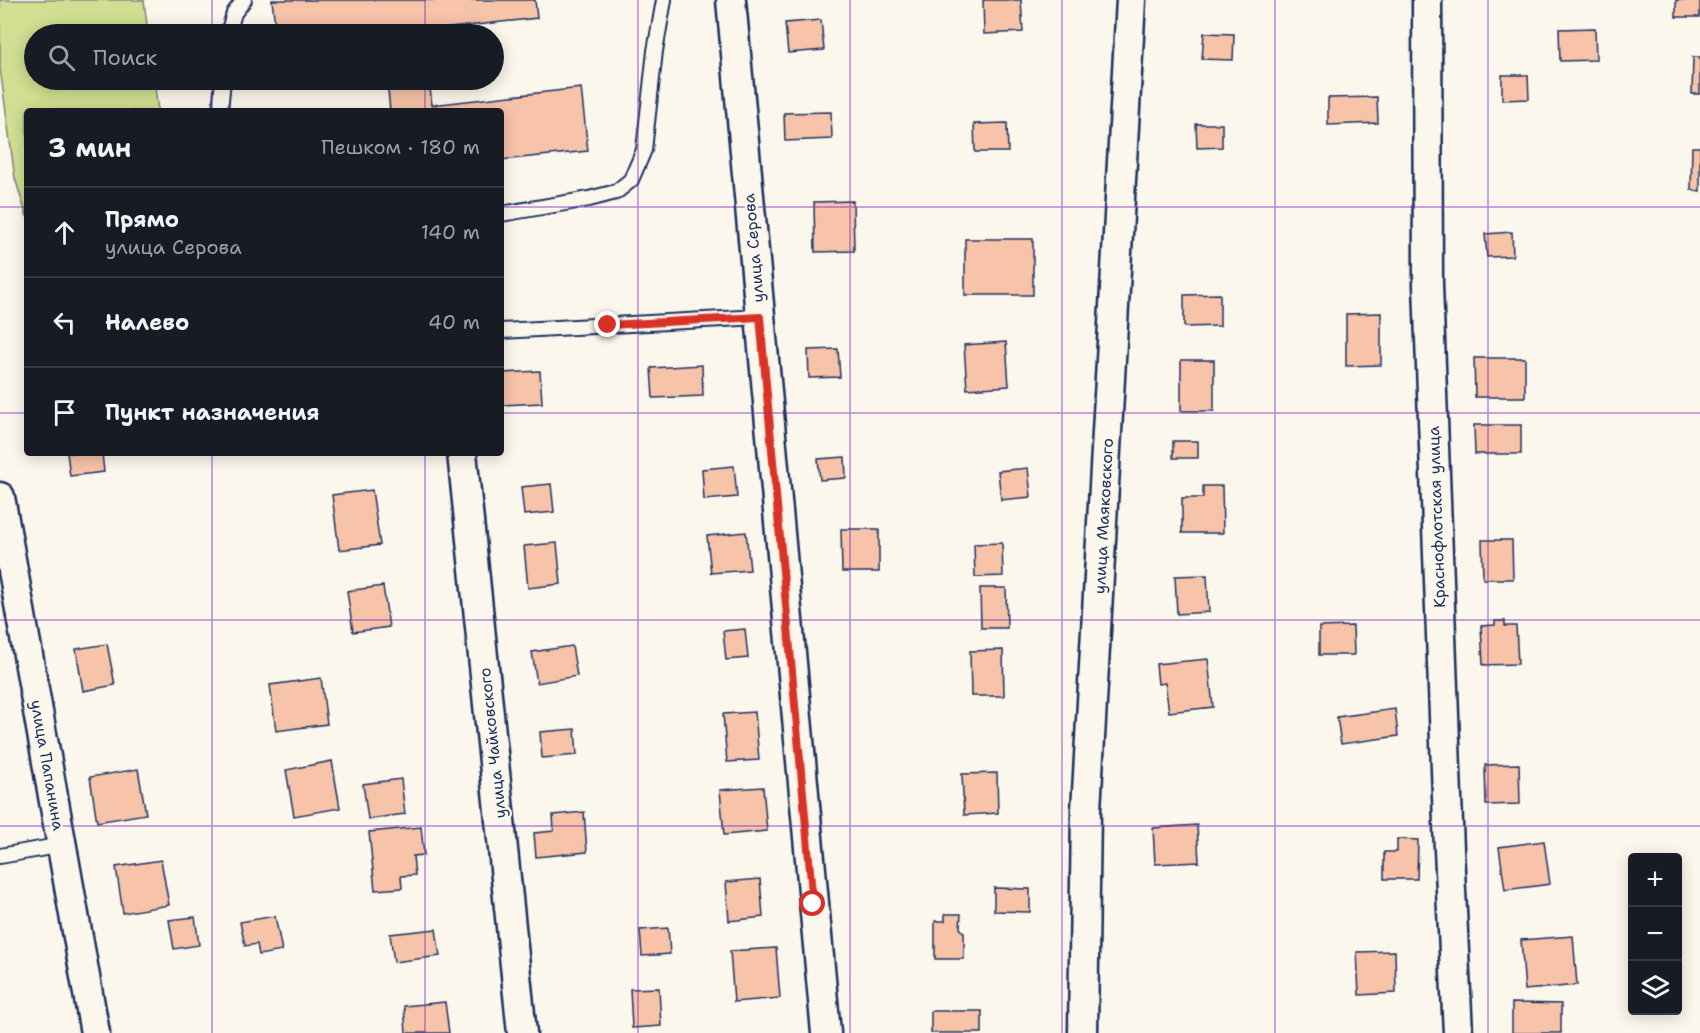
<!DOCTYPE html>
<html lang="ru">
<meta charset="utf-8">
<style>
:root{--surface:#171b24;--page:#20242c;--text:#f1f3f6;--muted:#9ea1a6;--line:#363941}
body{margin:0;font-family:"Shantell Sans",sans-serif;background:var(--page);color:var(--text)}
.controls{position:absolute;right:18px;bottom:18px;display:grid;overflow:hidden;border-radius:6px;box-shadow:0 3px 15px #0003}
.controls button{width:54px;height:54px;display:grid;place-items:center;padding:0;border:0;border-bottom:2px solid var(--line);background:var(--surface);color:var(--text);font:30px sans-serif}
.stop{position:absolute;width:18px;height:18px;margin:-14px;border:4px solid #d93025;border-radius:50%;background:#fff}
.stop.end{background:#d93025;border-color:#fff;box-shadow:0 2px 6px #0008}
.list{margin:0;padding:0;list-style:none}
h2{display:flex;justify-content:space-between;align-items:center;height:78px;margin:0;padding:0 24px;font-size:26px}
h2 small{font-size:20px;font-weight:400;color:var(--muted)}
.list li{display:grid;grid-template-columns:39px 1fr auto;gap:18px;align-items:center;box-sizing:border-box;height:90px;padding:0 24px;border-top:2px solid var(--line)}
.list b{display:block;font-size:22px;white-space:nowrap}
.list p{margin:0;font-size:20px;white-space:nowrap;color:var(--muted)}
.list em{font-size:20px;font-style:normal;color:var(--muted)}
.icon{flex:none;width:33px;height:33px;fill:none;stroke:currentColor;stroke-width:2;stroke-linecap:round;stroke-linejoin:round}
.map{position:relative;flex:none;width:1700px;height:1033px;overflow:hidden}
.search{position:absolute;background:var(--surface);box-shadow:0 3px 15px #0003;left:24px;top:24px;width:480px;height:66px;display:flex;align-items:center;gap:15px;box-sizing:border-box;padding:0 21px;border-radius:33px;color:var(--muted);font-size:22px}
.panel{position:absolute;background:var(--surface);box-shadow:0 3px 15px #0003;left:24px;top:108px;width:480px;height:348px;border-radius:6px}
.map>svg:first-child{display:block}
.green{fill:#d2de91;stroke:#768678;stroke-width:1.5}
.building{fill:#f7c3a9;stroke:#1b2f5e;stroke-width:1.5}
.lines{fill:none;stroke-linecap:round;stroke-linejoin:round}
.service-casing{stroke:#1b2f5e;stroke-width:18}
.minor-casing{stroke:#1b2f5e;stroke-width:33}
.service{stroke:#fbf7ec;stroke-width:14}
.minor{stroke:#fbf7ec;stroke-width:28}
.route{stroke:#d93025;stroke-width:8}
.grid{fill:none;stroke:#7b2cbf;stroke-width:1.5;stroke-opacity:0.55}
.labels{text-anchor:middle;stroke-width:4.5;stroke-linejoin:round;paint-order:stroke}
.street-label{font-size:16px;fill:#1b2f5e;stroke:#fbf7ec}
</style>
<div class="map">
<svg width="1700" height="1033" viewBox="0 0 1700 1033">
<rect width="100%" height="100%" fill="#fbf7ec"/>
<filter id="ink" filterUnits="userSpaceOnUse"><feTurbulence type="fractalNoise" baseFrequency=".0167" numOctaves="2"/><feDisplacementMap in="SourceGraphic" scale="12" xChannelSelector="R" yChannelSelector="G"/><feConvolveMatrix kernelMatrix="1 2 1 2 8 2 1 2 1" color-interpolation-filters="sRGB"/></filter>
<g filter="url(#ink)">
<polygon class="green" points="0,0 144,0 148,34 34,34 34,80 154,80 158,111 27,111 27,217 15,178 0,68"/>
<g class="building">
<polygon points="272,0 535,0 537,18 424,31 424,34 382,34 382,33 368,34 276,34"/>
<polygon points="983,0 1021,0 1023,32 984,34"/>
<rect x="1676" y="0" width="24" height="17"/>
<polygon points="821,20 824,50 788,53 785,23"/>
<polygon points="1595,28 1596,60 1560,61 1559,29"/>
<polygon points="1204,33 1234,34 1233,60 1202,59"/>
<polygon points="1693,57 1700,57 1700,94 1692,94"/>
<polygon points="1502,75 1528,75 1529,99 1502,100"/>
<polygon points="387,80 429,80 432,105 581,88 588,151 501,160 501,111 389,111 390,111"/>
<polygon points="1377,97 1378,123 1328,125 1328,98"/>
<polygon points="831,112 832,139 785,141 784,113"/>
<polygon points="1007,123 1008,152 975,152 974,124"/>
<polygon points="1196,124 1222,124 1222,147 1197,148"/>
<polygon points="1692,147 1700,147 1700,191 1691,190"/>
<polygon points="853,201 854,251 815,252 814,202"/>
<polygon points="1512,232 1513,256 1487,257 1485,234"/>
<rect x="965" y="239" width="68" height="56"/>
<polygon points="1220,294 1220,326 1184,327 1184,295"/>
<polygon points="1381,313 1381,365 1346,366 1346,314"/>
<polygon points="1006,342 1009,386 967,389 964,345"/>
<polygon points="838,349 840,377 809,378 808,350"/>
<polygon points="1474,358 1525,358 1525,397 1475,397"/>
<rect x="1181" y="360" width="33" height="51"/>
<polygon points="702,365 703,396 653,398 651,368"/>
<polygon points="540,371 542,403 501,405 501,373"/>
<polygon points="1474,425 1521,425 1521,454 1475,454"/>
<rect x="1173" y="441" width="25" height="17"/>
<polygon points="67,453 102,453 104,472 70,476"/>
<polygon points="845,457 846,478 820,480 818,459"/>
<polygon points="734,466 737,497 704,500 702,469"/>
<polygon points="1028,468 1031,497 1001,500 998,471"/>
<polygon points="551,484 554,512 524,515 521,487"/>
<polygon points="1203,486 1222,486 1223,533 1182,533 1182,498 1203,498"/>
<polygon points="372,490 380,545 339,550 332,495"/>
<polygon points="841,529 879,529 879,572 842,572"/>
<polygon points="746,532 750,570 711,573 707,536"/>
<polygon points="1482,540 1512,540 1513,579 1483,579"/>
<polygon points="557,543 561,584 528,588 524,546"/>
<polygon points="1002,543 1003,576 975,577 974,544"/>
<polygon points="1207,575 1209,612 1177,614 1175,576"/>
<polygon points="383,586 389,627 353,632 347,591"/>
<polygon points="980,588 1006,588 1007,628 981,628"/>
<polygon points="1495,621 1505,621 1505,626 1516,626 1518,664 1483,665 1481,626 1495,625"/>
<polygon points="1353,626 1354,655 1319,655 1319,627"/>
<polygon points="745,629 748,658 726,660 723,631"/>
<polygon points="107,644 115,685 83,691 76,649"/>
<polygon points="572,646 577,676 537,683 532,652"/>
<polygon points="1003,650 1004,696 971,696 970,651"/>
<polygon points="1208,659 1213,707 1169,712 1165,683 1158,684 1156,664"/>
<polygon points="321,678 327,724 276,731 270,685"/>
<polygon points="1395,709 1398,736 1341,744 1337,717"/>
<polygon points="755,712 759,760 727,762 723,714"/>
<polygon points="575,729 577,755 542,758 540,732"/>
<polygon points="332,761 340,808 294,816 286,770"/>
<polygon points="1519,764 1520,804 1486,805 1485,765"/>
<polygon points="138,769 146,814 97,822 90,777"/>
<polygon points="997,773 998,813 964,815 962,774"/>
<polygon points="401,779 405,814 368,819 363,784"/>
<polygon points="763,787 767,831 724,835 720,790"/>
<polygon points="584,812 587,852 536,857 534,833 554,831 553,815"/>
<polygon points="1197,825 1199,862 1155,864 1153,828"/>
<polygon points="421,827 424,855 413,856 415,875 401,876 402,888 375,890 369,832"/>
<polygon points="1397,839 1418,840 1417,879 1384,879 1384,852 1397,852"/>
<polygon points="1544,841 1550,884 1505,890 1499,847"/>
<polygon points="161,860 169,905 123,913 116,867"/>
<polygon points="760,879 763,917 729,921 726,882"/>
<polygon points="994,888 1030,889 1030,912 994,911"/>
<polygon points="945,914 961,914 960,928 964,933 964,959 935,959 935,921 945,921"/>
<polygon points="275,916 282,951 259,955 257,944 245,946 240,922"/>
<polygon points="195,917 199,945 174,949 169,920"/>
<polygon points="668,928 670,954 642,956 640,930"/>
<polygon points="436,929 440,956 394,962 390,934"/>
<polygon points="1573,936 1577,985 1525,990 1521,940"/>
<polygon points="776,948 780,998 734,1002 730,951"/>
<polygon points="1395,951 1396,993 1359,995 1357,952"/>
<polygon points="659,988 661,1026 632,1028 630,989"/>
<polygon points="445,1002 449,1033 406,1033 404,1006"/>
<polygon points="1512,1003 1561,1004 1561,1033 1512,1033"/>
<rect x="931" y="1011" width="51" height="22"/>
</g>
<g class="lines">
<defs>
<g id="service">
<polyline points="228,34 234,13 244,0"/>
<polyline points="220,111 223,80"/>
<polyline points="501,214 589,199 616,192 631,180 644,150 655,51 664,0"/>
<polyline points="501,331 760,317"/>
<polyline points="0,856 63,845"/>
</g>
<g id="minor">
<polyline points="731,0 826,1033"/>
<polyline points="1427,0 1428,285 1449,850 1458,1033"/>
<polyline points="462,453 522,1033"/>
<polyline points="0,497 95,1033"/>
<polyline points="1083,1033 1086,810 1131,0"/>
</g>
</defs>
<use href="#service" class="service-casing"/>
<use href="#minor" class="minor-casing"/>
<use href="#service" class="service"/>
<use href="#minor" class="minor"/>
</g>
</g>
<g class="lines" filter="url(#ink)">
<polyline class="route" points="608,325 760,317 813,904"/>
</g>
<path class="grid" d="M212,0v34M425,0v34M638,0v1033M850,0v1033M1062,0v1033M1275,0v1033M1488,0v1033M212,80v31M425,80v31M0,207h27M501,207h1199M0,413h27M501,413h1199M212,453v580M425,453v580M0,620h1700M0,826h1700"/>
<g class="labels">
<g class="street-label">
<text transform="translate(753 248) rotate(-95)" y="6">улица Серова</text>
<text transform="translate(1103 516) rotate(-87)" y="6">улица Маяковского</text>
<text transform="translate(1436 517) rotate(-92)" y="6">Краснофлотская улица</text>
<text transform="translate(492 743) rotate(-96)" y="6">улица Чайковского</text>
<text transform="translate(48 765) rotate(80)" y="6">улица Папанина</text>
</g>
</g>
</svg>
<div class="controls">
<button>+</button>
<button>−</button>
<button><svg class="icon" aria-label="layers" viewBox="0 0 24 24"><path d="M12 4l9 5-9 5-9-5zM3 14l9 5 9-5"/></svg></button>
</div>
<div class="stop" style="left:813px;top:904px"></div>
<div class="stop end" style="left:608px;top:325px"></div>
<div class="search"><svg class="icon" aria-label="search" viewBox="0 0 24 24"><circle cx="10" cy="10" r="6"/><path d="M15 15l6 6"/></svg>Поиск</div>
<section class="panel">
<h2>3 мин<small>Пешком · 180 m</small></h2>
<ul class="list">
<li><svg class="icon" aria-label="ahead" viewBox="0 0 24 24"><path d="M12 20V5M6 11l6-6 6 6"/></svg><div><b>Прямо</b><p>улица Серова</p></div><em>140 m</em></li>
<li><svg class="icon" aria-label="left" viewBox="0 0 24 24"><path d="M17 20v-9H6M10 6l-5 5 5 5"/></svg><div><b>Налево</b></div><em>40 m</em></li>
<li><svg class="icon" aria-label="arrive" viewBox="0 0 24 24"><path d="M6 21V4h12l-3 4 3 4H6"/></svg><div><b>Пункт назначения</b></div></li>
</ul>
</section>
</div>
